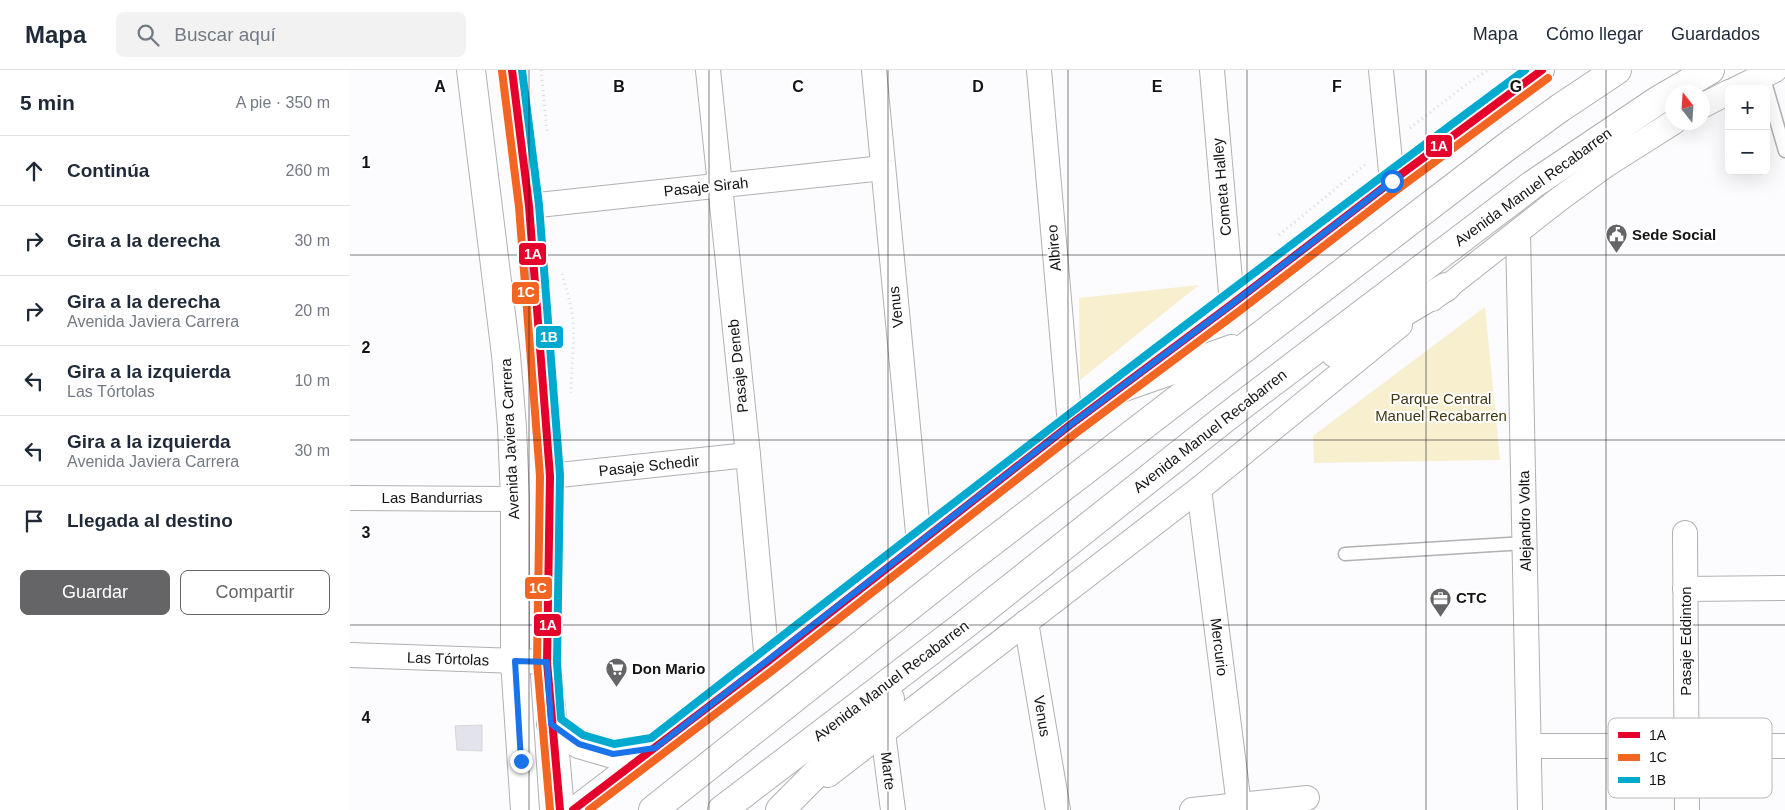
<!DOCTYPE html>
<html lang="es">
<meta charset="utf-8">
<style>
:root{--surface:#fff;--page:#f2f2f3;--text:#1f2937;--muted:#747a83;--line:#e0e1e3;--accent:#656567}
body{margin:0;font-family:Helvetica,sans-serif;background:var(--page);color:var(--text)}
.controls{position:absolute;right:15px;top:15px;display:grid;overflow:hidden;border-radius:8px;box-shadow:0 5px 20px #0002}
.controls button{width:45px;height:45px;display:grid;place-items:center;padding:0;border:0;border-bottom:1px solid var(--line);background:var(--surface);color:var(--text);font:25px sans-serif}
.compass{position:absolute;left:1315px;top:15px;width:45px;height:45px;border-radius:50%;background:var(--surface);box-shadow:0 5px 20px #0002;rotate:343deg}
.stop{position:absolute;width:15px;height:15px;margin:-11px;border:4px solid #1a73e8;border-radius:50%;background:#fff}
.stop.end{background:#1a73e8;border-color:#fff;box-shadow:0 1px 5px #0008}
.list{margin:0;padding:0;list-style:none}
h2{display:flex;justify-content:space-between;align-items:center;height:65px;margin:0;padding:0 20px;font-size:21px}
h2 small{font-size:16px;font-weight:400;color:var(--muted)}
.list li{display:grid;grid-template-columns:32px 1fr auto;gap:15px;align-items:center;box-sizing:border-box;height:70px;padding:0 20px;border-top:1px solid var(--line)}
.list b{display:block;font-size:19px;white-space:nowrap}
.list p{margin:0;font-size:16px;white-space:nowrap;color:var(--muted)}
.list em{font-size:16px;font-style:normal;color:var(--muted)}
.actions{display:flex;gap:10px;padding:15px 20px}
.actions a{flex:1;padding:11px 0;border:1px solid var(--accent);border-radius:8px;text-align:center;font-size:18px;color:var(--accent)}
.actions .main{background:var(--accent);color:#fff}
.icon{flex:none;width:28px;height:28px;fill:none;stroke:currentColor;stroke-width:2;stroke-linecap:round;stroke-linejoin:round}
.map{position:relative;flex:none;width:1435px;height:740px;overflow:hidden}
header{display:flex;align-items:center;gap:30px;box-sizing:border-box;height:70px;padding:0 25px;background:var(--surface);border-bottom:1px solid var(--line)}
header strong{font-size:24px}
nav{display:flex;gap:28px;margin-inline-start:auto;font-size:18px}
.search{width:350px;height:45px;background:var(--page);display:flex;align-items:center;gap:12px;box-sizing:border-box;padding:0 18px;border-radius:8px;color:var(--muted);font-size:19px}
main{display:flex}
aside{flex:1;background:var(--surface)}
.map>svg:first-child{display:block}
.green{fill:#f8efce}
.building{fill:#e2e3eb;stroke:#d7d7d9}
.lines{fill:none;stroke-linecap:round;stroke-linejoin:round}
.lane-casing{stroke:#b1b1b3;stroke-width:15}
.street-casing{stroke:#b1b1b3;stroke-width:26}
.primary-casing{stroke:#b1b1b3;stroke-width:30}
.path{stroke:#dbdbdc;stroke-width:3;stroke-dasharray:1 4;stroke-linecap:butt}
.lane{stroke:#fff;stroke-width:12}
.street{stroke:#fff;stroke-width:24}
.primary{stroke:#fff;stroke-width:28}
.bus-1-casing{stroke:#fff;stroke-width:11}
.bus-2-casing{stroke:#fff;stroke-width:11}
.bus-3-casing{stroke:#fff;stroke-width:11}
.bus-1{stroke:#e4002b;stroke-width:8}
.bus-2{stroke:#f26522;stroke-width:8}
.bus-3{stroke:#00a9ce;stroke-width:8}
.route{stroke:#1a73e8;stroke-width:6}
.grid{fill:none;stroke:#141416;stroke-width:1;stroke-opacity:0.55}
.labels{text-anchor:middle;stroke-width:4;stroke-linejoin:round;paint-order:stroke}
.street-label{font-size:15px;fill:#141416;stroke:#fff}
.poi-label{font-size:15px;font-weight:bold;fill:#141416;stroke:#fff;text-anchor:start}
.park-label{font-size:15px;fill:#413710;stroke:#fff}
.key{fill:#fff;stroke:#b8b8b9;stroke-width:1}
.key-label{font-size:14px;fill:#141416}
.grid-label{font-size:16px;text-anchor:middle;font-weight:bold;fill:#141416;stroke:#fff;stroke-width:4;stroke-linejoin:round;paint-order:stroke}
.line-badge{stroke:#fff;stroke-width:2}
.badge-label{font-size:14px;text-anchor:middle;font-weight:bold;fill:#fff}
</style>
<header>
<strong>Mapa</strong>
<div class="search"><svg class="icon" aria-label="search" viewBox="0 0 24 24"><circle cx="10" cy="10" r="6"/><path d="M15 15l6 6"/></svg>Buscar aquí</div>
<nav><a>Mapa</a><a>Cómo llegar</a><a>Guardados</a></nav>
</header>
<main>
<aside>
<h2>5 min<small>A pie · 350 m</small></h2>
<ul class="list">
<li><svg class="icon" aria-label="ahead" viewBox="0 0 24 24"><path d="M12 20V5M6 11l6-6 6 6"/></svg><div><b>Continúa</b></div><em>260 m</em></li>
<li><svg class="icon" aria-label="right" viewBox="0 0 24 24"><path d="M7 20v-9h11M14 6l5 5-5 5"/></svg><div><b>Gira a la derecha</b></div><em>30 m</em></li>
<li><svg class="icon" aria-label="right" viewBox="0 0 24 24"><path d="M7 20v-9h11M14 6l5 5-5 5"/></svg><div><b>Gira a la derecha</b><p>Avenida Javiera Carrera</p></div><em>20 m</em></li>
<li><svg class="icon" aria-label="left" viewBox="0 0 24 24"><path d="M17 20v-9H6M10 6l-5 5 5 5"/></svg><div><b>Gira a la izquierda</b><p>Las Tórtolas</p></div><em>10 m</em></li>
<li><svg class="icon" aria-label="left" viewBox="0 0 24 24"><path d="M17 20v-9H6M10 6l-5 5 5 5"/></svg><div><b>Gira a la izquierda</b><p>Avenida Javiera Carrera</p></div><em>30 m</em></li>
<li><svg class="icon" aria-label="arrive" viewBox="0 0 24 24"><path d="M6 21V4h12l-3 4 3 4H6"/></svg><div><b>Llegada al destino</b></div></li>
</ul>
<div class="actions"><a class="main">Guardar</a><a>Compartir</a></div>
</aside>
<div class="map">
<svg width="1435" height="740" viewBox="0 0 1435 740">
<rect width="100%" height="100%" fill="#fcfcfe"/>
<g class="green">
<polygon points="849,215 730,310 729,228"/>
<polygon points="1135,237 1150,390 964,393 963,366"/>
</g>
<polygon class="building" points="132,655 132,681 107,680 105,656"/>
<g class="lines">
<defs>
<g id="lane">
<polyline points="1413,5 1435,81"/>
<polyline points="995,484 1175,473"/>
</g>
<g id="street">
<polyline points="358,0 398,385 417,592"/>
<polyline points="524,0 569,473"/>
<polyline points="689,0 720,355"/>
<polyline points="862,0 882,234"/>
<polyline points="1031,0 1042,111"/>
<polyline points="1386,19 1425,0"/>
<polyline points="1352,36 1379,22"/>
<polyline points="179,136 533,98"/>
<polyline points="1168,162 1180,740"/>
<polyline points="1082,229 1208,130 1256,95 1324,52"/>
<polyline points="200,406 398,385"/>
<polyline points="849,419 889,735"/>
<polyline points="0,428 165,429"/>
<polyline points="1335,463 1337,740"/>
<polyline points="1335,519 1435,518"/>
<polyline points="676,552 708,740"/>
<polyline points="0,585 197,592"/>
<polyline points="533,663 543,740"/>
<polyline points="1180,676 1435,676"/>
<polyline points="478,705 849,419 1050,255"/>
<polyline points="223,740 417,592 720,355 882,234 1042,111 1192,0"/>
<polyline points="842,740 957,728"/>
</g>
<g id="primary">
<polyline points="121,0 156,285 162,357 165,429 165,591 175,740"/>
<polyline points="162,0 179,136 200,406 197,592 210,740"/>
<polyline points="985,283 1096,217"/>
<polyline points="771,318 882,279"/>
<polyline points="201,654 229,674 263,684 305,678"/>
<polyline points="303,740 613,494 1155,78 1210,38 1267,0"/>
<polyline points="372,740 613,556 874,349 1182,115 1307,31 1360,0"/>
<polyline points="430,740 540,629"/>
</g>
</defs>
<use href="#lane" class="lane-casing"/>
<use href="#street" class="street-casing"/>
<use href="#primary" class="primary-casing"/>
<g class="path">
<polyline points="191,0 197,61"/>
<polyline points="1060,58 1117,14 1138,0"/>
<polyline points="929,165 1017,93"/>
<path d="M212,204c4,15 9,29 11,45 2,25 -2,49 -2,74"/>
</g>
<use href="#lane" class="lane"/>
<use href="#street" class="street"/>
<use href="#primary" class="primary"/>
<defs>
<g id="bus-1">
<polyline points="162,0 179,136 200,406 197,592 210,740"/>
<polyline points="223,740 417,592 720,355 882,234 1042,111 1192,0"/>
</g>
<g id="bus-2">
<polyline points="152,1 169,137 190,406 187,592 200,740"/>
<polyline points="239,740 423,600 726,363 888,242 1048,119 1198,8"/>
</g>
<path id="bus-3" d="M172,0l17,135 21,270 -3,187 4,57 22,16 31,9 37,-6c289,-225 579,-450 874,-668"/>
</defs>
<use href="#bus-1" class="bus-1-casing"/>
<use href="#bus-2" class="bus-2-casing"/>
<use href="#bus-3" class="bus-3-casing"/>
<use href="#bus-1" class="bus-1"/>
<use href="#bus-2" class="bus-2"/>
<use href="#bus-3" class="bus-3"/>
</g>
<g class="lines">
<polyline class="route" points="171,691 165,591 197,592 201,654 229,674 263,684 305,678 720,355 882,234 1042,111"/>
</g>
<path class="grid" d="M179,0v740M359,0v740M538,0v740M718,0v740M897,0v740M1076,0v740M1256,0v740M0,185h1435M0,370h1435M0,555h1435"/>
<defs>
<symbol id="civic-pin" viewBox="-11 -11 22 30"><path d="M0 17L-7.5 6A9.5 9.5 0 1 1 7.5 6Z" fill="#656567" stroke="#fff"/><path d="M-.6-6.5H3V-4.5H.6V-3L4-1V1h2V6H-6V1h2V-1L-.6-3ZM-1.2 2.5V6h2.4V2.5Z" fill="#fff"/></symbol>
<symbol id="office-pin" viewBox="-11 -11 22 30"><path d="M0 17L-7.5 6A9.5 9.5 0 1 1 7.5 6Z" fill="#656567" stroke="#fff"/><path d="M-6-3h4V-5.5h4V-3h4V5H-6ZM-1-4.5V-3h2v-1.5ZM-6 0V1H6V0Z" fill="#fff"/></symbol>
<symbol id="supermarket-pin" viewBox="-11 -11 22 30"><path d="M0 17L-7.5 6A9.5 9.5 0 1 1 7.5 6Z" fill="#656567" stroke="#fff"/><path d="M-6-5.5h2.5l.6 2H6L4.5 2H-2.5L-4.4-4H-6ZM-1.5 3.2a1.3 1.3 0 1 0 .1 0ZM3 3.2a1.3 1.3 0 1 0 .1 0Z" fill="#fff"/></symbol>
</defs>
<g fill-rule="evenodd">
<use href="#civic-pin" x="1254" y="152" width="25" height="34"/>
<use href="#office-pin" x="1078" y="516" width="25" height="34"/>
<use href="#supermarket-pin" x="254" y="586" width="25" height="34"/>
</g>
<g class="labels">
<g class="street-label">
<text transform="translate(356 117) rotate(-6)" y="5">Pasaje Sirah</text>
<text transform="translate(872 117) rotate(-95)" y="5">Cometa Halley</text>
<text transform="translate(1183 117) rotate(-36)" y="5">Avenida Manuel Recabarren</text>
<text transform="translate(704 178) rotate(-95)" y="5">Albireo</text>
<text transform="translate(546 237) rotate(-96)" y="5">Venus</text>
<text transform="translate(388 296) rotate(-96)" y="5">Pasaje Deneb</text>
<text transform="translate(860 361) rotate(-38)" y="5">Avenida Manuel Recabarren</text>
<text transform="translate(160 369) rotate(-93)" y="5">Avenida Javiera Carrera</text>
<text transform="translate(299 396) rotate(-6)" y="5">Pasaje Schedir</text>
<text x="82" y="433">Las Bandurrias</text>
<text transform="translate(1175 451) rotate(-91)" y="5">Alejandro Volta</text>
<text transform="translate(1336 571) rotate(-90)" y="5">Pasaje Eddinton</text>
<text transform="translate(869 577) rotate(83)" y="5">Mercurio</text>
<text transform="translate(98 589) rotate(2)" y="5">Las Tórtolas</text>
<text transform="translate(541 611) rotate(-37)" y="5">Avenida Manuel Recabarren</text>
<text transform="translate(692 646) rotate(81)" y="5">Venus</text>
<text transform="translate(538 701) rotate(83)" y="5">Marte</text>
</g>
<g class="poi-label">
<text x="1282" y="170">Sede Social</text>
<text x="1106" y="533">CTC</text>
<text x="282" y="604">Don Mario</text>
</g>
<g class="park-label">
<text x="1091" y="334">Parque Central<tspan x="1091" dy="17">Manuel Recabarren</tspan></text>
</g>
</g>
<rect x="1258" y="648" width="164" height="80" rx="8" class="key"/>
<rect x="1268" y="662" width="22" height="6" fill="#e4002b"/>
<rect x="1268" y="684" width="22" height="7" fill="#f26522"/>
<rect x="1268" y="707" width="22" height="6" fill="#00a9ce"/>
<g class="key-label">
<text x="1299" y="670">1A</text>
<text x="1299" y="692">1C</text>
<text x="1299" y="715">1B</text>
</g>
<g class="grid-label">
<text x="90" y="22">A</text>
<text x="269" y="22">B</text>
<text x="448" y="22">C</text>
<text x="628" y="22">D</text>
<text x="807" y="22">E</text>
<text x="987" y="22">F</text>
<text x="1166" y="22">G</text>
<text x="16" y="98">1</text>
<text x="16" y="283">2</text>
<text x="16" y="468">3</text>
<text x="16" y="653">4</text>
</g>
<g class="line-badge">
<rect x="1075" y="64" width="28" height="24" rx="5" fill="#e4002b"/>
<rect x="168" y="172" width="29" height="24" rx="5" fill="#e4002b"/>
<rect x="161" y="211" width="29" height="24" rx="5" fill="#f26522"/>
<rect x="185" y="255" width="29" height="24" rx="5" fill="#00a9ce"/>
<rect x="174" y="506" width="29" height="24" rx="5" fill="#f26522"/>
<rect x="183" y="543" width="29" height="24" rx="5" fill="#e4002b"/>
</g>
<g class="badge-label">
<text x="1089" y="81">1A</text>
<text x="183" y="189">1A</text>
<text x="176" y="227">1C</text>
<text x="199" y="272">1B</text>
<text x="188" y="523">1C</text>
<text x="198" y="560">1A</text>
</g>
</svg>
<div class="controls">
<button>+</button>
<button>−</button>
</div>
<svg class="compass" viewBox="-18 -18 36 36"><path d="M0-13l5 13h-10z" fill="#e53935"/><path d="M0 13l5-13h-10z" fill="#747a83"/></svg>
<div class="stop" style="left:1042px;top:111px"></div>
<div class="stop end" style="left:171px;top:691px"></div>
</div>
</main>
